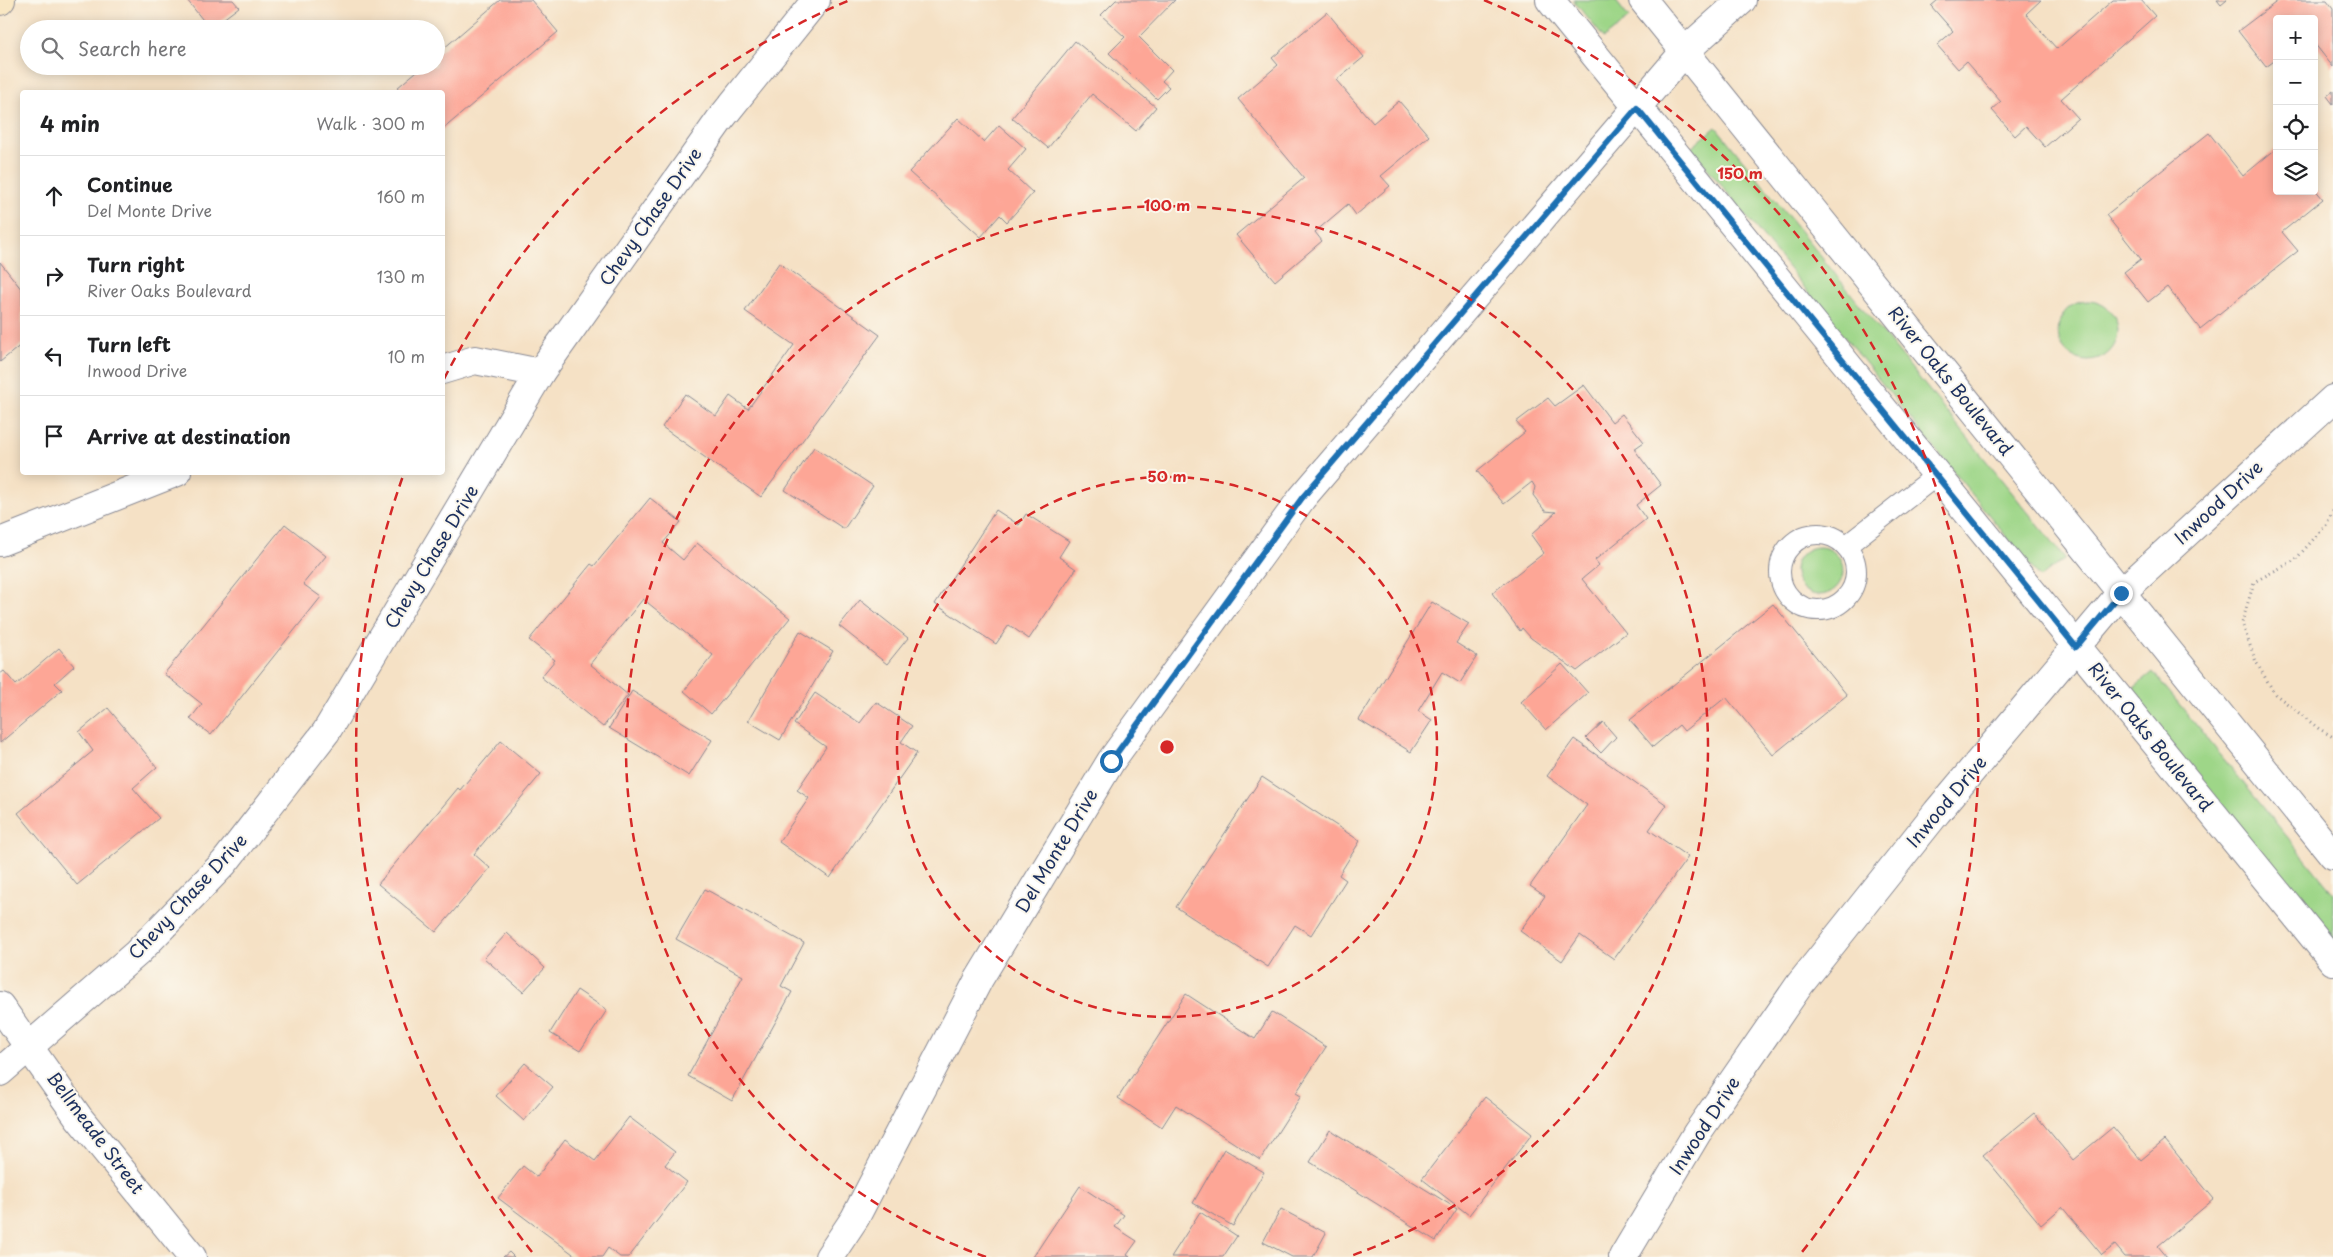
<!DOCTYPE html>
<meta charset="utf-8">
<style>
:root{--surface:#fff;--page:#f2f2f2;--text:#202124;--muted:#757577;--line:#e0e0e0}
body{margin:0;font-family:"Playpen Sans",sans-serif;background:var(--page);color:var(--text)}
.controls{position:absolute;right:15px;top:15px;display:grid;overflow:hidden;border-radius:5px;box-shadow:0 2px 12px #0003}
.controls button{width:45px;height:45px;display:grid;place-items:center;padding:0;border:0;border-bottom:1px solid var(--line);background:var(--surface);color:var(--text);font:25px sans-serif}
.stop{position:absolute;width:15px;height:15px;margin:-11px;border:4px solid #1f6fb2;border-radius:50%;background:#fff}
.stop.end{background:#1f6fb2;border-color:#fff;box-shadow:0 1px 5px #0008}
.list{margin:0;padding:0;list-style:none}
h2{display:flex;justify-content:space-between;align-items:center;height:65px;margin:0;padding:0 20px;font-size:21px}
h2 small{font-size:16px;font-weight:400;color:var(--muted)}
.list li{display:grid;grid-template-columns:32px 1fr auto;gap:15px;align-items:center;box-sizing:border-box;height:80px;padding:0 20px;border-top:1px solid var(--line)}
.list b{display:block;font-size:19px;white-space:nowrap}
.list p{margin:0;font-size:16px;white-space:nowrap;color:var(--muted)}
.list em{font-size:16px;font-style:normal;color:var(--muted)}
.icon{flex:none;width:28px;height:28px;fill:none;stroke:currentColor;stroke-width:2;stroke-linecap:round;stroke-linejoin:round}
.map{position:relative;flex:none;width:2333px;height:1257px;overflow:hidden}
.search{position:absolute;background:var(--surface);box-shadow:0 2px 12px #0003;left:20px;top:20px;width:425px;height:55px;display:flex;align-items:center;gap:12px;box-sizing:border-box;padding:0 18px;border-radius:28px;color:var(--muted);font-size:19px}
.panel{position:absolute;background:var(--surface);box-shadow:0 2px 12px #0003;left:20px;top:90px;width:425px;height:385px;border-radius:5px}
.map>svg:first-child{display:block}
.green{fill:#9ed688;stroke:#5c8273}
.building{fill:#fda696}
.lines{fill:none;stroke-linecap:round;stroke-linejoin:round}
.service-casing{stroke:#888892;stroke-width:22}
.minor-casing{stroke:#888892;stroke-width:30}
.tertiary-casing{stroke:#888892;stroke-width:30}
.secondary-casing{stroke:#888892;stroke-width:30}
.path{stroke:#888892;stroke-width:3;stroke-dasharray:1 4;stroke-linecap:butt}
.service{stroke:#fff;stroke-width:20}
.minor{stroke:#fff;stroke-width:28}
.tertiary{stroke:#fff;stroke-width:28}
.secondary{stroke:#f9e7c3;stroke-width:28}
.route{stroke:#1f6fb2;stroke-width:6}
.ring{fill:none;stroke:#d62828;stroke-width:2.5;stroke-dasharray:9 6}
.labels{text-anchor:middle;stroke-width:4;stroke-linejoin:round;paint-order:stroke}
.street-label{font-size:18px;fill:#1b2f5e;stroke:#fbf7ec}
.centre{fill:#d62828;stroke:#fbf7ec;stroke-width:2.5}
.ring-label{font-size:15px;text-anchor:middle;font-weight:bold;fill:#d62828;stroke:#fbf7ec;stroke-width:4;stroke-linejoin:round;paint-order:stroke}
</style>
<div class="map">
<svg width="2333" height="1257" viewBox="0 0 2333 1257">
<rect width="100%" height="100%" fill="#fbf7ec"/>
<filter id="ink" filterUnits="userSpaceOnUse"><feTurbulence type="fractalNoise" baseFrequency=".02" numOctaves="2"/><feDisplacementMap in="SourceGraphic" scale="10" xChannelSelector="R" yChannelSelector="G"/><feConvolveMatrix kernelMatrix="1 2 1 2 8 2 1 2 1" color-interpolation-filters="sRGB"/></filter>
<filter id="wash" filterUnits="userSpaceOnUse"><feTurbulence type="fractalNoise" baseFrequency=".0096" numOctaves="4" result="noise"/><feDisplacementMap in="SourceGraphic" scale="20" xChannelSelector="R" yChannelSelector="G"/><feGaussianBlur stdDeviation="1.12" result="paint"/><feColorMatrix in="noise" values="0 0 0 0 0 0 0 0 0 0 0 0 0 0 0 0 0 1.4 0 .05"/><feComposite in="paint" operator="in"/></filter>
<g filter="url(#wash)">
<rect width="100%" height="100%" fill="#f5e1c5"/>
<g class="green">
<polygon points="1573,0 1615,0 1629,18 1604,38"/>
<polygon points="1716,127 2065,558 2040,578 1691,148"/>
<circle cx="2088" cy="331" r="30"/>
<circle cx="1819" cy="571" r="24"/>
<polygon points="2153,672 2333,893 2333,944 2128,693"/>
</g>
<g id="blocks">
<g class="building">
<polygon points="187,0 233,0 239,7 210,29"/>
<polygon points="500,0 531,0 558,32 442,130 442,92 401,92 397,88 423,66 436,66 436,55"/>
<polygon points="1116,0 1175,0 1139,37 1172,70 1162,81 1169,87 1157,99 1109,53 1125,37 1101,15"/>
<polygon points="1938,0 2041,0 2026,14 2057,49 2113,0 2141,0 2155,16 2061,99 2078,118 2045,147 2026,126 2015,136 1992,110 2001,102 1966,62 1958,69 1937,45 1953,31 1931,6"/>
<polygon points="2217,0 2227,0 2221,5"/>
<polygon points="2279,0 2327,0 2333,8 2333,67 2314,43 2314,19 2277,19 2277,59 2266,67 2238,31"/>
<polygon points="1327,12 1364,57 1336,80 1373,123 1399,101 1429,136 1381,176 1390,186 1356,215 1348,204 1315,232 1322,241 1275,281 1236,235 1304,178 1238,99 1278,65 1272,58"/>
<polygon points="1075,41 1156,107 1136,131 1092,94 1048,148 1012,118"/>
<polygon points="2333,91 2333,104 2327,96"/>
<polygon points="958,118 984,142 999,125 1026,149 1008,170 1033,193 1007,222 1000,215 981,237 909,172"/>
<polygon points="2209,133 2243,176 2277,148 2277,191 2314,191 2314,188 2323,199 2282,232 2298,251 2200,329 2167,287 2148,302 2124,272 2141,259 2106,215"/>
<polygon points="0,262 22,290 22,344 0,362"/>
<polygon points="779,263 880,335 761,497 662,427 685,394 716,416 730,396 748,409 794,345 745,311"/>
<polygon points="1584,385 1612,422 1622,414 1644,442 1634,449 1661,485 1636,505 1646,519 1595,560 1599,565 1582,579 1626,633 1577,671 1531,638 1522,628 1520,631 1492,593 1544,553 1531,535 1556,512 1545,511 1533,495 1535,487 1532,482 1504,504 1477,471 1525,432 1516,422 1548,398 1555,406"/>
<polygon points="814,447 873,486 844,529 785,490"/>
<polygon points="650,498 681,522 663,543 683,560 697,543 790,618 711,714 684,691 713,655 643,599 590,664 628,695 603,727 541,677 555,660 529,640 591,564 594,566"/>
<polygon points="996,510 1019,525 1026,514 1069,541 1059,557 1076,569 1029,639 1009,625 996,644 935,604"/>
<polygon points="285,524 326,556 303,584 321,597 211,735 190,719 202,704 164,674"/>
<polygon points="860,600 908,638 887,664 839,626"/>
<polygon points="1432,602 1469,624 1456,643 1477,656 1460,683 1442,672 1418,711 1432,720 1411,752 1359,720"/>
<polygon points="1773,604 1847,695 1773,755 1726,697 1684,731 1679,725 1653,747 1630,720"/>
<polygon points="800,631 833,651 780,740 748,721"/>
<polygon points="59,648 74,666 55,683 62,690 0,743 0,674 4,671 16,685"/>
<polygon points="1562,664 1588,693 1546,730 1521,702"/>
<polygon points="632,691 712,740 689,776 609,728"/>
<polygon points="815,693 860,723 876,702 912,726 901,742 917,753 830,878 779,842 809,798 797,790 826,747 794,724"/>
<polygon points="108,708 157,767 133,788 159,818 77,885 18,813 93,751 79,732"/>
<polygon points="1603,722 1616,737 1601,753 1586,738"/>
<polygon points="1574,739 1667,805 1649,830 1688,857 1614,959 1580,935 1562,961 1520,931 1545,896 1530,886 1587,805 1547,776"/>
<polygon points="501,741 541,774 474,854 490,868 436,932 378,884 458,788 460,790"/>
<polygon points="1262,777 1360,841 1339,875 1346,880 1311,935 1295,925 1268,967 1176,907"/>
<polygon points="705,889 804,943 781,986 792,992 732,1101 688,1076 743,976 676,939"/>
<polygon points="507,933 545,968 523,992 484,958"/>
<polygon points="577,990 607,1010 580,1051 550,1033"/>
<polygon points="1186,994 1255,1039 1272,1012 1326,1047 1296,1093 1301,1096 1260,1160 1176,1105 1162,1127 1118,1098"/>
<polygon points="525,1063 553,1087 524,1121 496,1096"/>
<polygon points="1485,1097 1532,1134 1469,1215 1422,1179"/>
<polygon points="2034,1113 2073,1160 2113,1127 2141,1160 2165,1140 2214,1199 2158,1246 2167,1257 2125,1257 2115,1245 2102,1255 2062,1207 2041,1225 1983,1155"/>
<polygon points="629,1117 675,1152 665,1165 687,1182 629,1257 620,1257 608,1248 602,1257 577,1257 498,1198 523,1166 537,1177 565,1139 595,1161"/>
<polygon points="1330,1130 1457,1209 1436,1241 1310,1162"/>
<polygon points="1224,1149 1264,1172 1233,1226 1193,1203"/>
<polygon points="1080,1186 1124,1215 1115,1227 1137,1241 1127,1255 1130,1257 1033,1257"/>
<polygon points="1281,1209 1326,1233 1313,1257 1292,1257 1263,1242"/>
<polygon points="1200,1212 1237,1236 1223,1257 1171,1257"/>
<polygon points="509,1252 514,1257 503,1257"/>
</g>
</g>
</g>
<g filter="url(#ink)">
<use href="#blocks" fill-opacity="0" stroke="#888892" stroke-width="1"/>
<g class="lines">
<defs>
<g id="service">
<circle cx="1818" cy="572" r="38"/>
<polyline points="1846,546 1937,475"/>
</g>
<g id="minor">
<polyline points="442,370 475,360 540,373"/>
<polyline points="0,542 177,472"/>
<polyline points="0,1006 79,1118 192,1257"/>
<polyline points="0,1072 137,953 224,863 326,732 540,373 719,121 816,0"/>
<polyline points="829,1257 855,1218 979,979 1111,761 1302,498 1685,51 1742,0"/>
</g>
<g id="tertiary">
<polyline points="1550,0 2333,961"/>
<polyline points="1643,0 2333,855"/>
<polyline points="1623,1257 1697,1133 1800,984 1937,812 2121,593 2333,399"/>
</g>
<polyline id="secondary" points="0,1 1,0"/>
</defs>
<use href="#service" class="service-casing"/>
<use href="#minor" class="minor-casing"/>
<use href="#tertiary" class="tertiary-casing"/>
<use href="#secondary" class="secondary-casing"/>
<polyline class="path" points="2333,511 2326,525 2295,560 2254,582 2242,623 2256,662 2275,694 2318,728 2333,737"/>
<use href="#service" class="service"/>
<use href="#minor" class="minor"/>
<use href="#tertiary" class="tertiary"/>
<use href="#secondary" class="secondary"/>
</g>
</g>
<g class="lines" filter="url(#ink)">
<polyline class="route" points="1111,761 1302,498 1637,108 2076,647 2121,593"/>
</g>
<g class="ring">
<circle cx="1167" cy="747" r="270"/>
<path d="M986 1257A541 541 0 1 1 1348 1257"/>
<path d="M532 1252A811 811 0 0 1 403 476M444 379A811 811 0 0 1 850 0M1484 0A811 811 0 0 1 1802 1252"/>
</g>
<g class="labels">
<g class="street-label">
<text transform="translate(651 217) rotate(-55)" y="6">Chevy Chase Drive</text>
<text transform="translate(1950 381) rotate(51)" y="6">River Oaks Boulevard</text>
<text transform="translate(2219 503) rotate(-43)" y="6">Inwood Drive</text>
<text transform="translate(432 557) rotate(-59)" y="6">Chevy Chase Drive</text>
<text transform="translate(2150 737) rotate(51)" y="6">River Oaks Boulevard</text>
<text transform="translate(1947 802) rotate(-50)" y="6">Inwood Drive</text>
<text transform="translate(1057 851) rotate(-59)" y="6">Del Monte Drive</text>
<text transform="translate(188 897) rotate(-47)" y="6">Chevy Chase Drive</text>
<text transform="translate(1705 1126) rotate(-57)" y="6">Inwood Drive</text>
<text transform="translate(95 1133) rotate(53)" y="6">Bellmeade Street</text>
</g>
</g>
<circle cx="1167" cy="747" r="8" class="centre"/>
<g class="ring-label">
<text x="1740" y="179">150 m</text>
<text x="1167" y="211">100 m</text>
<text x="1167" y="482">50 m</text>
</g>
</svg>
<div class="controls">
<button>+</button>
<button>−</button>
<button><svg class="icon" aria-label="locate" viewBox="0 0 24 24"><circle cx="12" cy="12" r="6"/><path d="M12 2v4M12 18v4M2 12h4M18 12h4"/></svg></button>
<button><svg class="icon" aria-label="layers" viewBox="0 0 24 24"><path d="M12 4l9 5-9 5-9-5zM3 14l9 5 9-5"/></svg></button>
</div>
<div class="stop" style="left:1111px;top:761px"></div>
<div class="stop end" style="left:2121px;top:593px"></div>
<div class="search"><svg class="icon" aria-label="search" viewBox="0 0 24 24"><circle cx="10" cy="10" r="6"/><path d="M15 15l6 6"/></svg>Search here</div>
<section class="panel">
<h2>4 min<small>Walk · 300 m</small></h2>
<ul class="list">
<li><svg class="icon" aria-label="ahead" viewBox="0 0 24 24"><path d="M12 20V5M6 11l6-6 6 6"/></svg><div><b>Continue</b><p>Del Monte Drive</p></div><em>160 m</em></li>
<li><svg class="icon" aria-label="right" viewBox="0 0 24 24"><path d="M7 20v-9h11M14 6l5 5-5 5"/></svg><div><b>Turn right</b><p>River Oaks Boulevard</p></div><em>130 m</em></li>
<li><svg class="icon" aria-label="left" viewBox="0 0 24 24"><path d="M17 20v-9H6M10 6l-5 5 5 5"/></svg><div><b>Turn left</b><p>Inwood Drive</p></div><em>10 m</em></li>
<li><svg class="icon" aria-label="arrive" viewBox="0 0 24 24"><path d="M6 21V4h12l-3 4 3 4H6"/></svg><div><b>Arrive at destination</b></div></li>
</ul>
</section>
</div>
